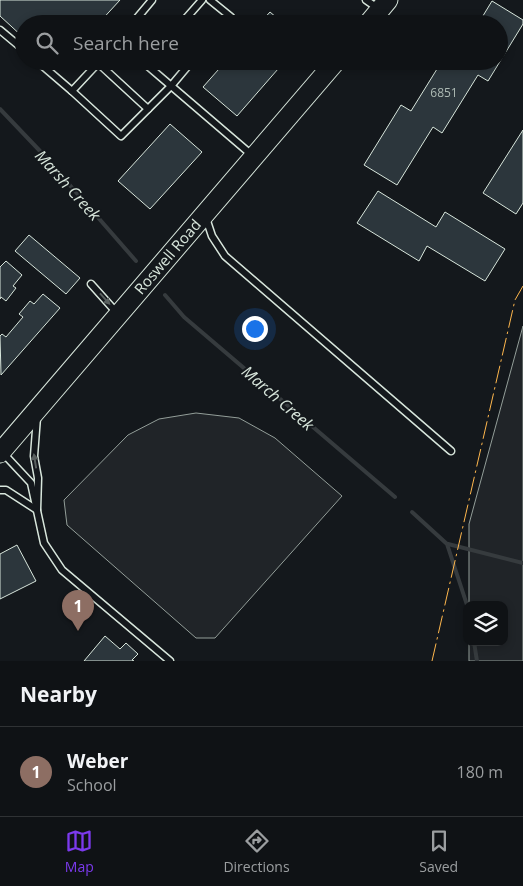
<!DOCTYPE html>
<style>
:root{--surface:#0f1215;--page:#181b1e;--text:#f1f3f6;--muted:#9b9ea0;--line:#2f3234;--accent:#7c3aed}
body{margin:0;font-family:"Open Sans",sans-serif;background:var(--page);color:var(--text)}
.controls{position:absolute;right:15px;bottom:15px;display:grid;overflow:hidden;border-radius:10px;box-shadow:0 2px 8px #0003}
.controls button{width:45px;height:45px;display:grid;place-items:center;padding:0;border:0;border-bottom:1px solid var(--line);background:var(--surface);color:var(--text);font:25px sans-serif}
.you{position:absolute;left:254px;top:328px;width:18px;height:18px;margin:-12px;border:4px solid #fff;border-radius:50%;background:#1a73e8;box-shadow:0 0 0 8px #1a73e833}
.badge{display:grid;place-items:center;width:32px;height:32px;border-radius:50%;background:var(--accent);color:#fff;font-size:16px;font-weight:700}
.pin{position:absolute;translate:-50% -41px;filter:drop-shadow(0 1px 2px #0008)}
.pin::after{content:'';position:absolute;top:26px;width:18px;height:15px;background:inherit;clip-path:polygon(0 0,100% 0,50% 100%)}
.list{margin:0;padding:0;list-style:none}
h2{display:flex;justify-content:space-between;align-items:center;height:65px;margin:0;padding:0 20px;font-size:21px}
h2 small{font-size:16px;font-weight:400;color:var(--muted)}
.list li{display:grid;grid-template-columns:32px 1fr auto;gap:15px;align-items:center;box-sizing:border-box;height:90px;padding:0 20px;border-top:1px solid var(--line)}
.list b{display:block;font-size:19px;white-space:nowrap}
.list p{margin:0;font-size:16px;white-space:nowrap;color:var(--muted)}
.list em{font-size:16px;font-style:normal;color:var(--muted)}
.icon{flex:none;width:28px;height:28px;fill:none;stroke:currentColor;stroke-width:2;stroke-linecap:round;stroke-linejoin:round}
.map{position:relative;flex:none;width:523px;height:661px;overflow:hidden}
.search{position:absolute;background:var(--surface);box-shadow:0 2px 8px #0003;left:15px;right:15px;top:15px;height:55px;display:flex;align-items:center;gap:12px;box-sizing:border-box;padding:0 18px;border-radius:28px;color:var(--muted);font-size:19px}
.sheet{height:155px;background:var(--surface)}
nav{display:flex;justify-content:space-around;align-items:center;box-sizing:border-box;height:70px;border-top:1px solid var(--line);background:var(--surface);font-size:14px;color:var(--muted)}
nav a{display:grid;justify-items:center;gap:2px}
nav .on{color:var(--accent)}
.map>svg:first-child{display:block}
.green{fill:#202428;stroke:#939e99}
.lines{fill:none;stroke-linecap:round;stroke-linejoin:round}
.stream{stroke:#363b3e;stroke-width:4}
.building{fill:#2c363c;stroke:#d8e6dc}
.service-casing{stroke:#d8e6dc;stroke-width:9}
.primary-casing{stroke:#d8e6dc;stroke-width:21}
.service{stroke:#14181c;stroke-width:6}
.primary{stroke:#14181c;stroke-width:19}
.power{stroke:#ffb74d;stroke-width:1;stroke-dasharray:18 4 2.5 4;stroke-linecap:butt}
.oneway{fill:#59605f}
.labels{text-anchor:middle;stroke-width:4;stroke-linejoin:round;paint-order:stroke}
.number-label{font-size:12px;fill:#adbab4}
.street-label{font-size:15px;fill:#d8e6dc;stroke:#14181c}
.water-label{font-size:16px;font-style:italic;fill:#d8e6dc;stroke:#14181c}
</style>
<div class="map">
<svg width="523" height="661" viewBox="0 0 523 661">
<rect width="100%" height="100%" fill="#14181c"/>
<g class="green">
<polygon points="523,326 523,661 469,661 469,642 504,642 504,605 469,605 469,524"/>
<polygon points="196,413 239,418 275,438 342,496 215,638 196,638 67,525 64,500 128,435 159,419"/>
</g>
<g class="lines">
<g class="stream">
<polyline points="0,109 40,151 136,261"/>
<polyline points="165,295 184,317 395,497"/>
<polyline points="412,512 447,544 467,605"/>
<polyline points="448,544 523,563"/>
<polyline points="474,642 477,661"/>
</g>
</g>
<g class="building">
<polygon points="0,0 120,0 98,24 24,24 24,38 0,16"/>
<polygon points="492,1 523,20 523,24 488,81 478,75 442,133 433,127 397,185 364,165 401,105 411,111 442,61 499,61 499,24 478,24"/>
<polygon points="270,12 284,24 259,24"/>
<polygon points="50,61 64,61 58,68"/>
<polygon points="226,61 285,61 237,116 203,87"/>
<polygon points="170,124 202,152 150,209 118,181"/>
<polygon points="523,130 523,203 516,214 483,193"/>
<polygon points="378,191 436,227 445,212 505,249 485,281 427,246 419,261 357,223"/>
<polygon points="29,235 80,278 66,294 15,251"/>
<polygon points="6,261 22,275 13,286 16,288 6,301 1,297 0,299 0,267"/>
<polygon points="43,294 60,308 1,375 0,336 2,334 6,337 23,317 19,314 30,301 34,304"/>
<polygon points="17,545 36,581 0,599 0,554"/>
<polygon points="105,636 120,649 126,643 138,654 132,660 134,661 84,661"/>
</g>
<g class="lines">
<defs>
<g id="service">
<polyline points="210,0 231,17 225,24"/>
<polyline points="366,0 379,9"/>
<polyline points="132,24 152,0"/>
<polyline points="181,24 202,0"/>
<polyline points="0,30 24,50"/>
<polyline points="37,61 72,91"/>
<polyline points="100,61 72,91 121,136 171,86 192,61"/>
<polyline points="142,61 253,156"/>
<polyline points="98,63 148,109"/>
<polyline points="206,218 212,236 225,256 451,451"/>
<polyline points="91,284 117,313"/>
<polyline points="3,453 31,483 44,543 62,570 170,661"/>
<polyline points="0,490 6,490 37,510 38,478 34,456 37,417"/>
</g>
<g id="primary">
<polyline points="368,24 388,0"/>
<path id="s1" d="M0,453l336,-392"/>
</g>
</defs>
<use href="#service" class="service-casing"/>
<use href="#primary" class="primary-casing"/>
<use href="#service" class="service"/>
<use href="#primary" class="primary"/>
<polyline class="power" points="432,661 515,300 523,286"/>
</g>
<defs><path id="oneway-solid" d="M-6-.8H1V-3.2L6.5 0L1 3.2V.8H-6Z" transform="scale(1.25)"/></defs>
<g class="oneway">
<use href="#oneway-solid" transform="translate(105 299) rotate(48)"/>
<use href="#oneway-solid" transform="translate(35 461) rotate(-99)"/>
</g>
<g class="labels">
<g class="number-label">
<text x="444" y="97">6851</text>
</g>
<g class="street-label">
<text dy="5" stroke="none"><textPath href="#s1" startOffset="258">Roswell Road</textPath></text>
</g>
<g class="water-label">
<text transform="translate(68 185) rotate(48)" y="6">Marsh Creek</text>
<text transform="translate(278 398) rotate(41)" y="6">March Creek</text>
</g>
</g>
</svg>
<div class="controls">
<button><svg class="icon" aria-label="layers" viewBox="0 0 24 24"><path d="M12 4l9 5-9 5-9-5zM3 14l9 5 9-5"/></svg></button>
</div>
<div class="you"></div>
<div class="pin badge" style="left:78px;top:631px;background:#8d6e63">1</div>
<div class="search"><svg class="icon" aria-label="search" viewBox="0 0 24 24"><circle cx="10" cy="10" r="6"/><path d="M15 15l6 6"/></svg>Search here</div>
</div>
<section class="sheet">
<h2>Nearby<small></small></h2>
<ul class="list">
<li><span class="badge" style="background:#8d6e63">1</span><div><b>Weber</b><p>School</p></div><em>180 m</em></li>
</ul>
</section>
<nav>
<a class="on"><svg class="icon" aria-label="map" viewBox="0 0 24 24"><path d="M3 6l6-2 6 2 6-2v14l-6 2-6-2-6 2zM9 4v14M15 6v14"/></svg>Map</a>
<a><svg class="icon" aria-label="directions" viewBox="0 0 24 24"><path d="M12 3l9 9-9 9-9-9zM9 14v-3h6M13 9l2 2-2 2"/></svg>Directions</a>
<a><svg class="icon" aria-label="saved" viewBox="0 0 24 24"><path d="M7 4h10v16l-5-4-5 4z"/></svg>Saved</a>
</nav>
